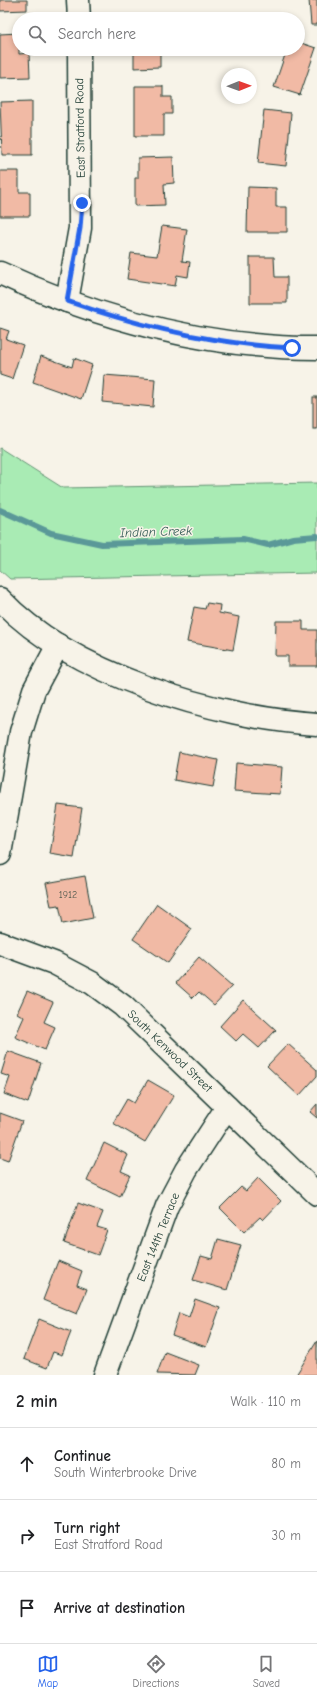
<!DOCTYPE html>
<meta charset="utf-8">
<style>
:root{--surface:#fff;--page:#f6f6f6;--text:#202124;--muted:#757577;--line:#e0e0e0;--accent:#2563eb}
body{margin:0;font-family:"Comic Neue",sans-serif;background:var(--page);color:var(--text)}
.compass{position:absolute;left:221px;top:68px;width:36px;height:36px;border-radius:50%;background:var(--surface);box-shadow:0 2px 6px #0003;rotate:89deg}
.stop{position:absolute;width:12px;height:12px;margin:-9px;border:3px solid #2563eb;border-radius:50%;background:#fff}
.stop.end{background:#2563eb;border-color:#fff;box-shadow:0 1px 4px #0008}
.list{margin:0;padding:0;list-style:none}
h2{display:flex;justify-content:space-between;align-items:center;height:52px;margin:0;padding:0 16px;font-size:17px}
h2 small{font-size:13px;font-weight:400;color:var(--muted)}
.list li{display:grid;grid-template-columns:26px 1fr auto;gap:12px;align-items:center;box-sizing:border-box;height:72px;padding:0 16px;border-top:1px solid var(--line)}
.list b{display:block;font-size:15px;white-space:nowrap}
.list p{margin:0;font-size:13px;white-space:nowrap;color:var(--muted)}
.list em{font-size:13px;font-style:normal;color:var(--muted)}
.icon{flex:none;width:22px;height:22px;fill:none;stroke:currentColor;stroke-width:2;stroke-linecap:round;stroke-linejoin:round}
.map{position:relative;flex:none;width:317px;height:1375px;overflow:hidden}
.search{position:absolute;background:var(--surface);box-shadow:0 2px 6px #0003;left:12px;right:12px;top:12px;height:44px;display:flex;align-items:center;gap:10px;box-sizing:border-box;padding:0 14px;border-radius:22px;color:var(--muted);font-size:15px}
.sheet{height:268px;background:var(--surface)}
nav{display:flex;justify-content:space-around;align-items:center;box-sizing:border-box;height:56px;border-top:1px solid var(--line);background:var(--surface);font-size:11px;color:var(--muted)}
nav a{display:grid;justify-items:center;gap:2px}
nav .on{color:var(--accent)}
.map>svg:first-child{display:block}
.green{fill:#a9ebb4;stroke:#649474}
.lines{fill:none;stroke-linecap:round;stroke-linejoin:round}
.stream{stroke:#5a9898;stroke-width:6}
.building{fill:#f1baa5;stroke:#1f3d34}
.minor-casing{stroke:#1f3d34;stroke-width:25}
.minor{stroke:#f7f3e8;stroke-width:22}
.route{stroke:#2563eb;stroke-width:5}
.labels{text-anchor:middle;stroke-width:3;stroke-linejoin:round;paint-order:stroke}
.number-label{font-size:10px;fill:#545c50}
.street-label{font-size:12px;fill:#1f3d34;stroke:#f7f3e8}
.water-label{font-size:13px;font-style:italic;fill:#335b55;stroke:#f7f3e8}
</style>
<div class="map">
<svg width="317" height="1375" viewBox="0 0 317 1375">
<rect width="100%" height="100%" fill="#f7f3e8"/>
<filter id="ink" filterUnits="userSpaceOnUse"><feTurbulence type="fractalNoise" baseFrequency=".025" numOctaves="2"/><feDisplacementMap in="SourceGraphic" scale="8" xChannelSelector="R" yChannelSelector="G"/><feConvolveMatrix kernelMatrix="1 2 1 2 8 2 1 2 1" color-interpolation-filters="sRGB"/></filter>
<g filter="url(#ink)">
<polygon class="green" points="0,448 63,488 317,483 317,573 10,579 0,570"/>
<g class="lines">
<polyline class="stream" points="0,510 51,533 102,544 243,539 268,545 293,538 317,536"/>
</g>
<g class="building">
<polygon points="0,0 27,0 27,10 0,11"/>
<polygon points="309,0 317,0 317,25 311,25"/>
<polygon points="19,33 19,54 29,53 30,77 0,78 0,34"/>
<polygon points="298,42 316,48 300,95 274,87 287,49 298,49"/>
<polygon points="134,49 160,49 160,67 134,68"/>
<polygon points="135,86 163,86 163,97 172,97 172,114 164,114 164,136 135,136"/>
<polygon points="32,101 32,155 2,155 0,102"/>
<polygon points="264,110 291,113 286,166 258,163"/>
<polygon points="173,157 174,183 164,184 165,205 135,206 135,178 138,178 138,158"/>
<polygon points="0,171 19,171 19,192 30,192 30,216 0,216"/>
<polygon points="248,187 276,188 276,207 287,207 287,232 247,232"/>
<polygon points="162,226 187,229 182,261 190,262 188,277 177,275 175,286 127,279 131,253 157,256"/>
<polygon points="250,257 274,257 275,277 287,277 287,303 250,303"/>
<polygon points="0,328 9,331 6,339 23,345 12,379 0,375"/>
<polygon points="41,356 72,367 74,358 92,365 81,399 33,382"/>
<polygon points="104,375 155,379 153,407 102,402"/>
<rect x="313" y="397" width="4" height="32"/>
<polygon points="207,603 220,605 219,613 239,617 233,650 187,642 194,607 205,609"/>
<polygon points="276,621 303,621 303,630 317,630 317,666 288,666 288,656 275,656"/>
<polygon points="179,752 218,760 213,787 174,780"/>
<polygon points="236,763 282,767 280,794 234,791"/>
<polygon points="58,805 82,808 74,858 50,854"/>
<polygon points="85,876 93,918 63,924 59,905 51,906 46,883"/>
<polygon points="157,904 192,929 168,963 133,939"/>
<polygon points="199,957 232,986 214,1005 199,992 193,998 176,983"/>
<polygon points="27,991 53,1002 44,1022 55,1027 45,1050 15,1037 24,1017 17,1013"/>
<polygon points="243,1000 276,1030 259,1048 243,1034 236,1041 220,1026"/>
<polygon points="288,1044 317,1070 317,1076 299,1096 267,1066"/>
<polygon points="8,1051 41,1063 28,1103 4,1094 10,1077 1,1074"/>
<polygon points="148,1080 174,1095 145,1142 113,1123 127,1099 134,1103"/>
<polygon points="317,1104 317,1118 310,1112"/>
<polygon points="0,1113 22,1121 8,1161 0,1158"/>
<polygon points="104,1143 128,1155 121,1171 130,1175 120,1197 87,1181"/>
<polygon points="258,1178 281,1201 263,1220 260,1217 244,1232 220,1208 241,1187 246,1191"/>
<polygon points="78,1203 103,1212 97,1227 107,1230 98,1255 64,1243"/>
<polygon points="218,1239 241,1245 227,1290 193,1280 201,1256 212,1259"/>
<polygon points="58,1261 82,1271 77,1285 87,1289 77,1314 43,1300"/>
<polygon points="195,1299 220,1308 206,1347 172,1335 179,1313 189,1317"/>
<polygon points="39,1319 71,1332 62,1355 53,1352 47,1368 24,1359"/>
<polygon points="317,1341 317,1375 296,1375"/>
<polygon points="165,1352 199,1365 195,1375 157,1374"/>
</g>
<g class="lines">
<defs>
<g id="minor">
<polyline points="78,0 79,19"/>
<path d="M0,273c99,46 208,75 317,75"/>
<polyline points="67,301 80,228 79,49"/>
<path d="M0,599c70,75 216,119 317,125"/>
<polyline points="0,854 21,732 34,690 58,645"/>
<polyline points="0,943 54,963 92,983 123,1006 317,1194"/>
<polyline points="105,1375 167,1206 186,1170 227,1107"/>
</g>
</defs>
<use href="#minor" class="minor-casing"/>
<use href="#minor" class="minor"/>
</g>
</g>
<g class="lines" filter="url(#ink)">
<path class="route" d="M82,203l-2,25 -13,73c73,26 148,43 225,47"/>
</g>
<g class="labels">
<g class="number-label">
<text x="68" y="898">1912</text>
</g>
<g class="street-label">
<text transform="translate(80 128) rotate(-91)" y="4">East Stratford Road</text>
<text transform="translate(170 1051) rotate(44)" y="4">South Kenwood Street</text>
<text transform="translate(158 1237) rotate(-68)" y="4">East 144th Terrace</text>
</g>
<g class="water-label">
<text transform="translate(156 531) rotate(-2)" y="5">Indian Creek</text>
</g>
</g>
</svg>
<svg class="compass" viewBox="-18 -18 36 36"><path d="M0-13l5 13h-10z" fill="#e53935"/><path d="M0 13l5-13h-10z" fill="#757577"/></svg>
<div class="stop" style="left:292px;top:348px"></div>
<div class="stop end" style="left:82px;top:203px"></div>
<div class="search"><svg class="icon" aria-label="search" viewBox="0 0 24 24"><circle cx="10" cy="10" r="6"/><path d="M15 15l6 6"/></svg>Search here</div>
</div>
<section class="sheet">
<h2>2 min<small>Walk · 110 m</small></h2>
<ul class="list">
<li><svg class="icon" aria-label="ahead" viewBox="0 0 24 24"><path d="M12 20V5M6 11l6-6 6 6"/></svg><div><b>Continue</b><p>South Winterbrooke Drive</p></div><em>80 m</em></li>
<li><svg class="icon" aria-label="right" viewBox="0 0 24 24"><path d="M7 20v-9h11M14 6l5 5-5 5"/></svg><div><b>Turn right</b><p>East Stratford Road</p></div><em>30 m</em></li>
<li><svg class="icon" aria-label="arrive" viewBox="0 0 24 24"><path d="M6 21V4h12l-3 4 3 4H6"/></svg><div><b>Arrive at destination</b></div></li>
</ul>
</section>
<nav>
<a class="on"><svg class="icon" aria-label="map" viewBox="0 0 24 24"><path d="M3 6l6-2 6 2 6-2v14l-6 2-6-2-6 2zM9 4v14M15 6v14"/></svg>Map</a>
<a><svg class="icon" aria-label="directions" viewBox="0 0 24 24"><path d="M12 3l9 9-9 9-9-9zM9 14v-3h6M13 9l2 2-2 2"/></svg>Directions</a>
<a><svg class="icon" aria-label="saved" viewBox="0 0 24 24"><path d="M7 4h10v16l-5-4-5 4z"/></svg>Saved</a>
</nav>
